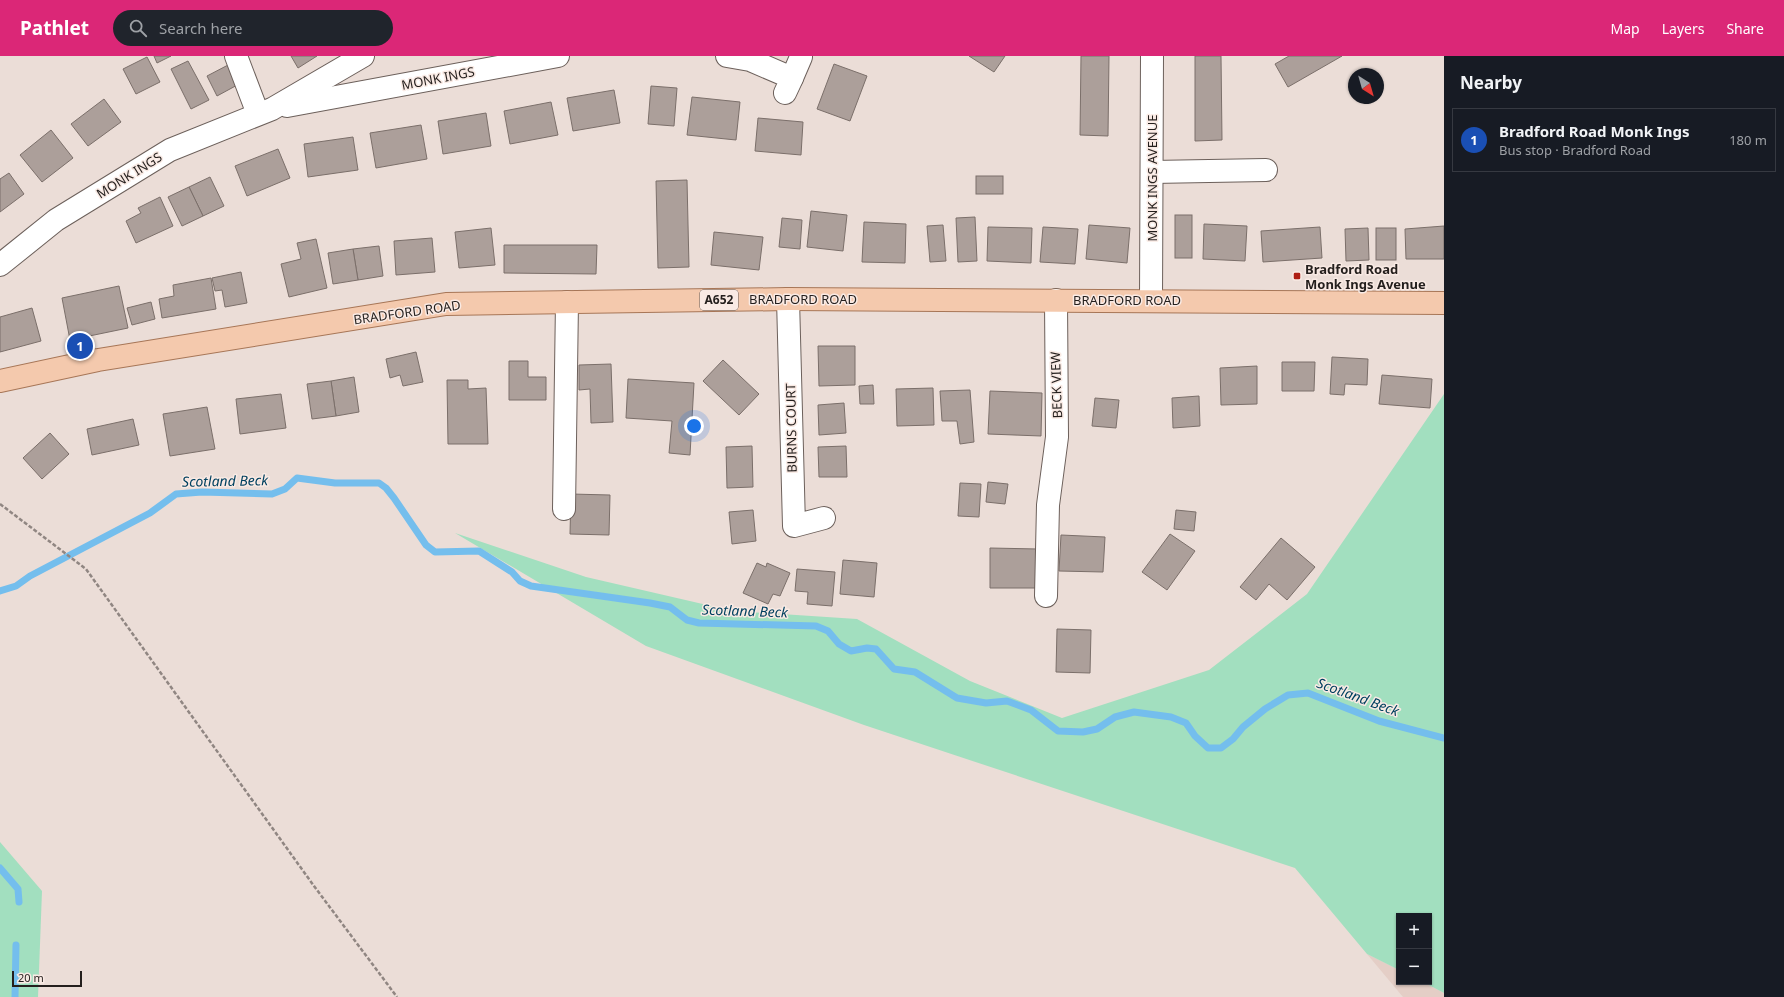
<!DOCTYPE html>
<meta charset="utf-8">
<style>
:root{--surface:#171b24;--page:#20242c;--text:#f1f3f6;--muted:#9ea1a6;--line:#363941;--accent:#db2777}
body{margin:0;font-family:"Noto Sans",sans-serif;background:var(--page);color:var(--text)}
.controls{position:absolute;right:12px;bottom:12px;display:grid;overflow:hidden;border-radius:0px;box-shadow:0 1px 3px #0004}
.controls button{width:36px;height:36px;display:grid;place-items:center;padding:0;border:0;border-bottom:1px solid var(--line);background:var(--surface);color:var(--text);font:20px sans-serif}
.compass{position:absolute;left:1348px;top:12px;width:36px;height:36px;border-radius:50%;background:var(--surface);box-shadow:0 1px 3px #0004;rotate:143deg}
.scale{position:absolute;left:12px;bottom:10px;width:70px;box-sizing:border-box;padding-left:4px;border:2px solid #241f1d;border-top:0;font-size:11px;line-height:14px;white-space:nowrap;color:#241f1d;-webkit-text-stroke:3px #f9eae4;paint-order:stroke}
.you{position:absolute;left:694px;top:370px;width:14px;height:14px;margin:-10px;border:3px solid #fff;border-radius:50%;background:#1a73e8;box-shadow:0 0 0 6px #1a73e833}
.badge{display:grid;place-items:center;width:26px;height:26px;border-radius:50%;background:var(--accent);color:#fff;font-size:13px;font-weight:700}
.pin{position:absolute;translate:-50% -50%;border:2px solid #fff;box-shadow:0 1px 4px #0006}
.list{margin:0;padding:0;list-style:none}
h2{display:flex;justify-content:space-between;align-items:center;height:52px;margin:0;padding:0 16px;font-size:17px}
h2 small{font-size:13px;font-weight:400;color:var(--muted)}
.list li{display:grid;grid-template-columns:26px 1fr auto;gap:12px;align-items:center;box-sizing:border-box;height:64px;margin:0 8px 8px;padding:0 8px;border:1px solid var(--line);border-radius:0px}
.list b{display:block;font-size:15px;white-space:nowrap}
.list p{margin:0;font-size:13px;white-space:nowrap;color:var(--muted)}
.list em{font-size:13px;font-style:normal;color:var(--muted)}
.icon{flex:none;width:22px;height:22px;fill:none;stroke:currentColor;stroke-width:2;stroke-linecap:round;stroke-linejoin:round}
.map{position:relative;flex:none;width:1444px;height:941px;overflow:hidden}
header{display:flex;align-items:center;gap:24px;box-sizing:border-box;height:56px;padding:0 20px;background:var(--accent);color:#fff}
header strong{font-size:19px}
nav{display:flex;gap:22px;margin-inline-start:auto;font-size:14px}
.search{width:280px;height:36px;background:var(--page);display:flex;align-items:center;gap:10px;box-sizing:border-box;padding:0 14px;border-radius:22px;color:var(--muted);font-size:15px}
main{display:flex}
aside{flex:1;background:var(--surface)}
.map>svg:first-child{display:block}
.built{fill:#e4cec6}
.green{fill:#a2dfbf}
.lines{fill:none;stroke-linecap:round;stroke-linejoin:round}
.stream{stroke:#74beed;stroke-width:7}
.building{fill:#ac9f9a;stroke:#7b6f6a}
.minor-casing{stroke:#6c605b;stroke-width:24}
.major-casing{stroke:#a77657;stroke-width:24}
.path{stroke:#908682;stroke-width:2.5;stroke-dasharray:4 2;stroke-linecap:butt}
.minor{stroke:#fff;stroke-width:22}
.major{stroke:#f4c9ad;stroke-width:22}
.poi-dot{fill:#ae1e13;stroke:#f9eae4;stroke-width:1.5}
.labels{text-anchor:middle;stroke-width:3;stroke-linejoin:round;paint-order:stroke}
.shield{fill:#f9eae4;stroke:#645c59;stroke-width:1}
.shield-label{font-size:12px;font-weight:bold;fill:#241f1d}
.street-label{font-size:13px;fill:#241f1d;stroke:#f9eae4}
.poi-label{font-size:13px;font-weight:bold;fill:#241f1d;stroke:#f9eae4;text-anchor:start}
.water-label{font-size:14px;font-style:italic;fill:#00405f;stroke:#f9eae4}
</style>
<header>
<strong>Pathlet</strong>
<div class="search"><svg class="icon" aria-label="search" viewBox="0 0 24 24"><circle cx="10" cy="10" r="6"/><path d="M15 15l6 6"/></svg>Search here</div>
<nav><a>Map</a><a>Layers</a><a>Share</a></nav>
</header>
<main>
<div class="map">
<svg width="1444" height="941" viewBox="0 0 1444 941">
<rect width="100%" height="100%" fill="#ebddd7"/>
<polygon class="built" points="1367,898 1399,914 1399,926 1423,926 1444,937 1444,941 1403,941"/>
<g class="green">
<polygon points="1444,338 1444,937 1423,926 1429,926 1429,860 1399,860 1399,914 1367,898 1295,812 864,669 646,590 455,477 586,521 733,555 857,563 970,625 1062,662 1209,614 1307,538"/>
<polygon points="0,786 42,835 38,941 0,941"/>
</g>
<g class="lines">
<g class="stream">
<polyline points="0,535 16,530 30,520 150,457 176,438 202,436 272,438 285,433 297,422 335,427 379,427 386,432 394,442 426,489 435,496 479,495 512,516 520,525 531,530 650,547 670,551 687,564 699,567 816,570 828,575 839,588 851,595 867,592 876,593 894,613 915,616 957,642 986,647 1007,645 1031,654 1058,675 1083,676 1097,673 1115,661 1134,656 1171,661 1186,667 1195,680 1208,692 1221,692 1233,683 1243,671 1265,653 1288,639 1308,637 1379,665 1444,682"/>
<polyline points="0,812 18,833 19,846"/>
<polyline points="15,941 16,889"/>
</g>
</g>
<g class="building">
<polygon points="154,0 171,0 157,7"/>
<polygon points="291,0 317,0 298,12"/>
<polygon points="969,0 1005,0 994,16"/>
<polygon points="1081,0 1109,0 1108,80 1080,79"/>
<polygon points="1195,0 1221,0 1222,84 1195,85"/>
<polygon points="1289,0 1342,0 1288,31 1275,8"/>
<polygon points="147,1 160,26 136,38 123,13"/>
<polygon points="188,5 209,44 191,53 171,13"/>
<polygon points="230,8 241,27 217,40 207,20"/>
<polygon points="834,8 867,20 850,65 817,53"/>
<polygon points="651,30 677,32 674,70 648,68"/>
<polygon points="614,34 620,67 573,75 567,42"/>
<polygon points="692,41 740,46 736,84 687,79"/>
<polygon points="104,43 121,66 88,90 71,68"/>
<polygon points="551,46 558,79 510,88 504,55"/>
<polygon points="486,57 491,90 443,98 438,65"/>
<polygon points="758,62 803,66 801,99 755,95"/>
<polygon points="421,69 427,103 376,112 370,77"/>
<polygon points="51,74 73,102 42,126 20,99"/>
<polygon points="353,81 358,114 308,121 304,88"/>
<polygon points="278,93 290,122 247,140 235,110"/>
<polygon points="9,117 24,138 0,156 0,123"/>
<rect x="976" y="120" width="27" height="18"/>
<polygon points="210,121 224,150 203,160 189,131"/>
<polygon points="687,124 689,211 658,212 656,125"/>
<polygon points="189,131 203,160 182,170 168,141"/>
<polygon points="160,141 173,170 136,187 126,165 141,157 138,152"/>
<polygon points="811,155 847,159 843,195 807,191"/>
<rect x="1175" y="159" width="17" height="43"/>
<polygon points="975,161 977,205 958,206 956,162"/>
<polygon points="782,162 802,164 800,193 779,191"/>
<polygon points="864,166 906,168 905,207 862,206"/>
<polygon points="1204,168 1247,170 1245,205 1203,203"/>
<polygon points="943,169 946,205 930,206 927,170"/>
<polygon points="1089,169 1130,172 1127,207 1086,203"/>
<polygon points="1444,170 1444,203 1406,203 1405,173"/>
<polygon points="988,171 1032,172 1031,207 987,205"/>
<polygon points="1043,171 1078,173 1075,208 1040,206"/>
<polygon points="1320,171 1322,202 1263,206 1261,175"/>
<polygon points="491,172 495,209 459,212 455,176"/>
<polygon points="1368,172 1369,204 1346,205 1345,173"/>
<rect x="1376" y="172" width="20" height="32"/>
<polygon points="714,176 763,181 759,214 711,209"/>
<polygon points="432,182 435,216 396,219 394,185"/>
<polygon points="316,183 327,232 289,241 281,208 301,203 297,187"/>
<polygon points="504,189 597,189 596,218 504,217"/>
<polygon points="379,190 383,220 358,224 353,193"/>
<polygon points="353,193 358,224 333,228 328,197"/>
<polygon points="241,216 247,247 225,251 222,234 215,235 212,222"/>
<polygon points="211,222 216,253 162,262 159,243 174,240 173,229"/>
<polygon points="119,230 128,272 70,284 62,242"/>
<polygon points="151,246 155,263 132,269 127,252"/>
<polygon points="32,252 41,285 0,296 0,261"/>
<polygon points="818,290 855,290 855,329 819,330"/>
<polygon points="416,296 423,326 403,330 400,319 390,322 386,303"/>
<polygon points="1332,301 1368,303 1367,329 1345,328 1344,339 1330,338"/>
<polygon points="723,304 759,338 739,359 703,325"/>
<polygon points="509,305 528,305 528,321 546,321 546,344 509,344"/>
<polygon points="1282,306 1315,306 1314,335 1282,335"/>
<polygon points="611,308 613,366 591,367 590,333 579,334 579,309"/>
<polygon points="1257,310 1257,348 1221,349 1220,312"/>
<polygon points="1382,319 1432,323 1430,352 1379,348"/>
<polygon points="354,321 359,356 336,360 331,325"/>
<polygon points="628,323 694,327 690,399 669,397 672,365 626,362"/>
<polygon points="447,324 468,324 468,333 486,332 488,388 448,388"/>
<polygon points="331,325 336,360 312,363 307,328"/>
<polygon points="873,329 874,348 860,348 859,330"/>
<polygon points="933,332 934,369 897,370 896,333"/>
<polygon points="970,334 974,386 960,388 957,365 942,365 940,335"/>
<polygon points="990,335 1042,337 1041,380 988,378"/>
<polygon points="281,338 286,372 240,378 236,343"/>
<polygon points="1199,340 1200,370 1173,372 1172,342"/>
<polygon points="1095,342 1119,344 1116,372 1092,370"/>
<polygon points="844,347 846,377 819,379 818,349"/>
<polygon points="207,351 215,393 170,400 163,358"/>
<polygon points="133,363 139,389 92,399 87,373"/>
<polygon points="50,377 69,398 42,423 23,402"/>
<polygon points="752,390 753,431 727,432 726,391"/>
<polygon points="846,390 847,421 819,421 818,391"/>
<polygon points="988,426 1008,428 1005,448 986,446"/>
<polygon points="960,427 981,428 979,461 958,460"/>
<polygon points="571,438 610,439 609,479 570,478"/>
<polygon points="753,454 756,485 732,488 729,456"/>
<polygon points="1176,454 1196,456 1194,475 1174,473"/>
<polygon points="1170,478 1195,495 1167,534 1142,516"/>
<polygon points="1061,479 1105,481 1103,516 1059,515"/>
<polygon points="1281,482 1315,511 1287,544 1269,528 1256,544 1240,531"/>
<polygon points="990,492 1038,493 1037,532 990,532"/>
<polygon points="843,504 877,507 874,541 840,538"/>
<polygon points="757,507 766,511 767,507 790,517 780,540 773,538 768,548 743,537"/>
<polygon points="797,513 835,516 832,550 807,548 808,536 795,535"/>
<polygon points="1057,573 1091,574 1090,617 1056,616"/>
</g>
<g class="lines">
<defs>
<g id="minor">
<polyline points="236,0 258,58"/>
<polyline points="727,0 750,4 792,22 785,37"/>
<polyline points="792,22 801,1"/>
<polyline points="287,50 558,0"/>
<polyline points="1152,116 1266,114"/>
<polyline points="0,209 56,164 170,94 272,53 363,0"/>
<polyline points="788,243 794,470 824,462"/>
<polyline points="1151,244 1152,0"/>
<polyline points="564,453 567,246"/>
<polyline points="1046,540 1048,449 1057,381 1056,244"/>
</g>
<polyline id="major" points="0,325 98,304 446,248 788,243 1444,247"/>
</defs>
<use href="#minor" class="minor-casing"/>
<use href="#major" class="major-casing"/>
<polyline class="path" points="0,448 86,513 314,830 397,941"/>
<use href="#minor" class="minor"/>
<use href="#major" class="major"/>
</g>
<rect class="poi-dot" x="1293" y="216" width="8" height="8" rx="2"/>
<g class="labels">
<rect class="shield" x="700" y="234" width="38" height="20" rx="3"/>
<g class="shield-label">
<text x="719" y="248">A652</text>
</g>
<g class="street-label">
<text transform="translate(438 22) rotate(-11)" y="5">MONK INGS</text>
<text transform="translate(129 119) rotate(-32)" y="5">MONK INGS</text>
<text transform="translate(1152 122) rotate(-90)" y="5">MONK INGS AVENUE</text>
<text x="803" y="248">BRADFORD ROAD</text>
<text x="1127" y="249">BRADFORD ROAD</text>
<text transform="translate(407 256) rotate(-8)" y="5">BRADFORD ROAD</text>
<text transform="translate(1056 329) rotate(-92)" y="5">BECK VIEW</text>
<text transform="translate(791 372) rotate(-91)" y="5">BURNS COURT</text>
</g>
<g class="poi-label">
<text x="1305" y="218">Bradford Road<tspan x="1305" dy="15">Monk Ings Avenue</tspan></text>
</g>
<g class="water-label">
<text transform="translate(225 425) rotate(-1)" y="5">Scotland Beck</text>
<text transform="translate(745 555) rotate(2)" y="5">Scotland Beck</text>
<text transform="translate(1358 641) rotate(20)" y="5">Scotland Beck</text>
</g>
</g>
</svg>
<div class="controls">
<button>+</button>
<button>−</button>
</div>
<svg class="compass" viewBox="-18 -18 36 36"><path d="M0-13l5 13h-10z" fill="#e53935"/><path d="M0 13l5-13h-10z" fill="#9ea1a6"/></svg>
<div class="scale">20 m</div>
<div class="you"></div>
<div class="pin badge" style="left:80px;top:290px;background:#1a4fb4">1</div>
</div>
<aside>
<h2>Nearby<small></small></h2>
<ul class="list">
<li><span class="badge" style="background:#1a4fb4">1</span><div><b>Bradford Road Monk Ings</b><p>Bus stop · Bradford Road</p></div><em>180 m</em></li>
</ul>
</aside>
</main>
